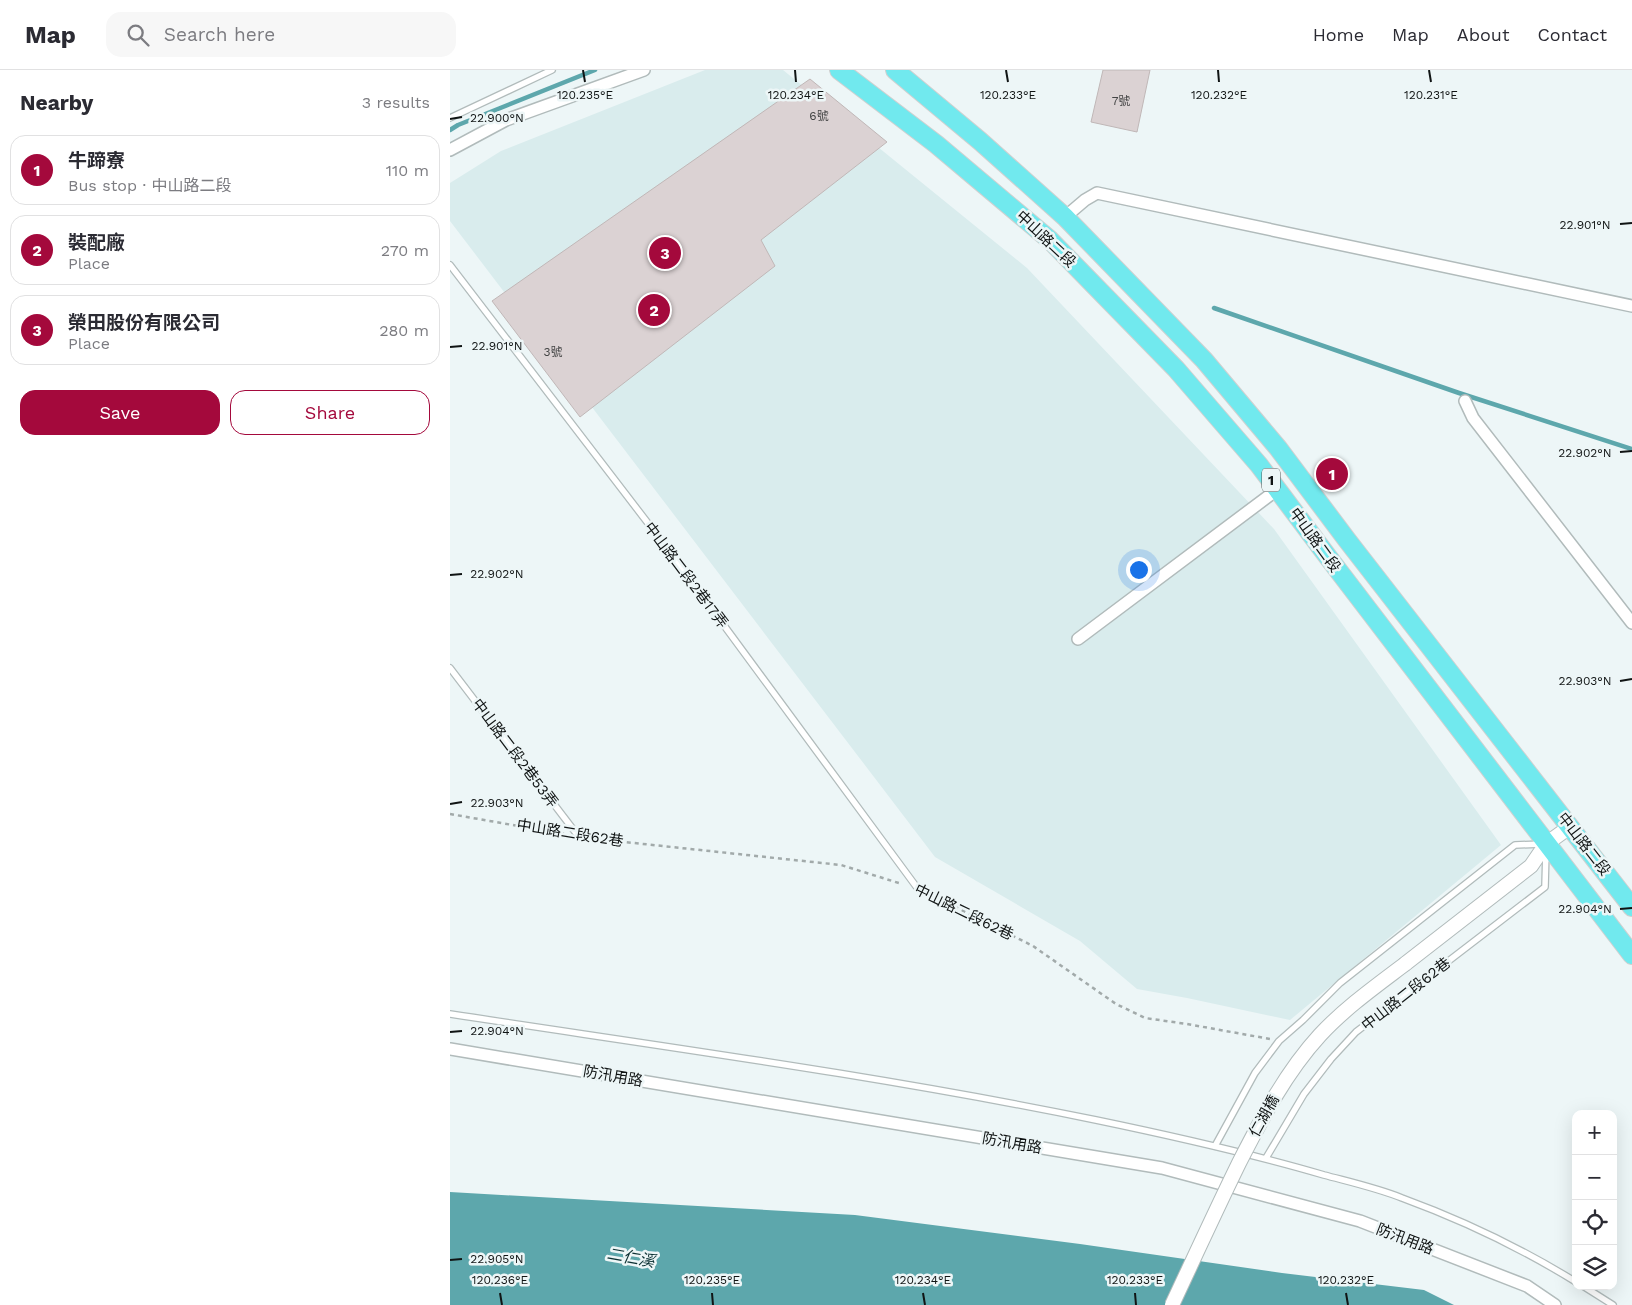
<!DOCTYPE html>
<meta charset="utf-8">
<style>
:root{--surface:#fff;--page:#f7f7f7;--text:#2b2b33;--muted:#7c7c81;--line:#e1e1e2;--accent:#a4093c}
body{margin:0;font-family:"Work Sans","Noto Sans TC",sans-serif;background:var(--page);color:var(--text)}
.controls{position:absolute;right:15px;bottom:15px;display:grid;overflow:hidden;border-radius:10px;box-shadow:0 5px 20px #0002}
.controls button{width:45px;height:45px;display:grid;place-items:center;padding:0;border:0;border-bottom:1px solid var(--line);background:var(--surface);color:var(--text);font:25px sans-serif}
.you{position:absolute;left:688px;top:499px;width:18px;height:18px;margin:-12px;border:4px solid #fff;border-radius:50%;background:#1a73e8;box-shadow:0 0 0 8px #1a73e833}
.badge{display:grid;place-items:center;width:32px;height:32px;border-radius:50%;background:var(--accent);color:#fff;font-size:16px;font-weight:700}
.pin{position:absolute;translate:-50% -50%;border:2px solid #fff;box-shadow:0 1px 5px #0006}
.list{margin:0;padding:0;list-style:none}
h2{display:flex;justify-content:space-between;align-items:center;height:65px;margin:0;padding:0 20px;font-size:21px}
h2 small{font-size:16px;font-weight:400;color:var(--muted)}
.list li{display:grid;grid-template-columns:32px 1fr auto;gap:15px;align-items:center;box-sizing:border-box;height:70px;margin:0 10px 10px;padding:0 10px;border:1px solid var(--line);border-radius:15px}
.list b{display:block;font-size:19px;white-space:nowrap}
.list p{margin:0;font-size:16px;white-space:nowrap;color:var(--muted)}
.list em{font-size:16px;font-style:normal;color:var(--muted)}
.actions{display:flex;gap:10px;padding:15px 20px}
.actions a{flex:1;padding:11px 0;border:1px solid var(--accent);border-radius:15px;text-align:center;font-size:18px;color:var(--accent)}
.actions .main{background:var(--accent);color:#fff}
.icon{flex:none;width:28px;height:28px;fill:none;stroke:currentColor;stroke-width:2;stroke-linecap:round;stroke-linejoin:round}
.map{position:relative;flex:none;width:1182px;height:1235px;overflow:hidden}
header{display:flex;align-items:center;gap:30px;box-sizing:border-box;height:70px;padding:0 25px;background:var(--surface);border-bottom:1px solid var(--line)}
header strong{font-size:24px}
nav{display:flex;gap:28px;margin-inline-start:auto;font-size:18px}
.search{width:350px;height:45px;background:var(--page);display:flex;align-items:center;gap:12px;box-sizing:border-box;padding:0 18px;border-radius:15px;color:var(--muted);font-size:19px}
main{display:flex}
aside{flex:1;background:var(--surface)}
.map>svg:first-child{display:block}
.built{fill:#d9eced}
.water{fill:#5da7ac}
.lines{fill:none;stroke-linecap:round;stroke-linejoin:round}
.stream{stroke:#5da7ac;stroke-width:4.5}
.building{fill:#dbd2d3;stroke:#c0b7b7}
.service-casing{stroke:#b1bbbb;stroke-width:8}
.minor-casing{stroke:#b1bbbb;stroke-width:14}
.tertiary-casing{stroke:#b1bbbb;stroke-width:16}
.primary-casing{stroke:#cfd0d0;stroke-width:20}
.path{stroke:#a2aaaa;stroke-width:2.5;stroke-dasharray:4 4;stroke-linecap:butt}
.service{stroke:#fff;stroke-width:5.5}
.minor{stroke:#fff;stroke-width:11}
.tertiary{stroke:#fff;stroke-width:14}
.primary{stroke:#71e9ee;stroke-width:18}
.tertiary-bridge-casing{stroke:#b1bbbb;stroke-width:16;stroke-linecap:butt}
.tertiary-bridge{stroke:#fff;stroke-width:14}
.ticks{fill:none;stroke:#101414;stroke-width:2}
.labels{text-anchor:middle;stroke-width:5;stroke-linejoin:round;paint-order:stroke}
.number-label{font-size:12px;fill:#434444}
.shield{fill:#edf6f7;stroke:#525858;stroke-width:1}
.shield-label{font-size:14px;font-weight:bold;fill:#101414}
.street-label{font-size:15px;fill:#101414;stroke:#edf6f7}
.water-label{font-size:16px;font-style:italic;fill:#0b3133;stroke:#edf6f7}
.ticks-label{font-size:12px;text-anchor:middle;fill:#101414;stroke:#edf6f7;stroke-width:5;stroke-linejoin:round;paint-order:stroke}
</style>
<header>
<strong>Map</strong>
<div class="search"><svg class="icon" aria-label="search" viewBox="0 0 24 24"><circle cx="10" cy="10" r="6"/><path d="M15 15l6 6"/></svg>Search here</div>
<nav><a>Home</a><a>Map</a><a>About</a><a>Contact</a></nav>
</header>
<main>
<aside>
<h2>Nearby<small>3 results</small></h2>
<ul class="list">
<li><span class="badge">1</span><div><b>牛蹄寮</b><p>Bus stop · 中山路二段</p></div><em>110 m</em></li>
<li><span class="badge">2</span><div><b>裝配廠</b><p>Place</p></div><em>270 m</em></li>
<li><span class="badge">3</span><div><b>榮田股份有限公司</b><p>Place</p></div><em>280 m</em></li>
</ul>
<div class="actions"><a class="main">Save</a><a>Share</a></div>
</aside>
<div class="map">
<svg width="1182" height="1235" viewBox="0 0 1182 1235">
<rect width="100%" height="100%" fill="#edf6f7"/>
<polygon class="built" points="255,0 333,0 577,198 824,459 1051,775 840,950 737,928 687,919 630,871 485,787 0,151 0,113 51,81"/>
<polygon class="water" points="0,1122 405,1145 630,1174 832,1203 974,1220 1004,1235 0,1235"/>
<g class="lines">
<g class="stream">
<polyline points="0,60 8,55 145,0"/>
<polyline points="764,238 1009,323 1182,379"/>
</g>
</g>
<g class="building">
<polygon points="653,0 700,0 687,62 641,52"/>
<polygon points="360,9 437,72 311,170 325,196 130,347 42,231"/>
</g>
<g class="lines">
<defs>
<g id="service">
<polyline points="0,48 102,0"/>
<polyline points="0,195 217,478 468,819"/>
<polyline points="0,598 129,767"/>
<path d="M0,944c216,33 432,62 646,106 77,16 153,33 228,55 26,7 53,13 78,23 60,22 119,50 174,84"/>
<polyline points="765,1076 805,1003 829,971 853,950 890,913 1065,775 1093,774"/>
<polyline points="816,1088 854,1024 881,989 906,962 1095,817 1096,780"/>
<polyline points="1133,1216 1163,1235"/>
</g>
<g id="minor">
<polyline points="0,80 56,50 194,0"/>
<polyline points="615,147 635,130 647,123 1182,236"/>
<polyline points="1015,331 1023,348 1182,553"/>
<polyline points="628,569 828,419"/>
<polyline points="0,979 712,1098 910,1151 1077,1216 1105,1235"/>
</g>
<polyline id="tertiary" points="955,894 1081,796 1096,774 1121,756"/>
<g id="primary">
<polyline points="389,0 486,74 600,170 726,299 809,395 878,487 1182,885"/>
<polyline points="445,0 530,71 615,147 754,290 828,378 897,470 1182,837"/>
</g>
</defs>
<use href="#service" class="service-casing"/>
<use href="#minor" class="minor-casing"/>
<use href="#tertiary" class="tertiary-casing"/>
<use href="#primary" class="primary-casing"/>
<g class="path">
<polyline points="0,744 114,764"/>
<polyline points="137,768 391,795 452,814"/>
<polyline points="476,822 583,876 666,934 695,948 737,954 820,969"/>
</g>
<use href="#service" class="service"/>
<use href="#minor" class="minor"/>
<use href="#tertiary" class="tertiary"/>
<use href="#primary" class="primary"/>
<defs>
<path id="tertiary-bridge" d="M722,1235c22,-47 44,-95 67,-142 23,-45 47,-91 81,-128 25,-27 56,-49 85,-71"/>
</defs>
<use href="#tertiary-bridge" class="tertiary-bridge-casing"/>
<use href="#tertiary-bridge" class="tertiary-bridge"/>
</g>
<path class="ticks" d="M133,0l2,12M345,0l1,12M556,0l2,12M768,0l1,12M979,0l2,12M0,49l12,-2M1170,154l12,-1M0,277l12,-1M1170,382l12,-1M0,505l12,-1M1170,611l12,-2M0,734l12,-2M1170,839l12,-1M0,962l12,-1M0,1190l12,-1M50,1223l2,12M262,1223l1,12M473,1223l2,12M685,1223l1,12M896,1223l2,12"/>
<g class="labels">
<g class="number-label">
<text x="671" y="35">7號</text>
<text x="369" y="50">6號</text>
<text x="103" y="286">3號</text>
</g>
<rect class="shield" x="812" y="398.5" width="18" height="23" rx="4"/>
<g class="shield-label">
<text x="821" y="415">1</text>
</g>
<g class="street-label">
<text transform="translate(596 169) rotate(43)" y="5">中山路二段</text>
<text transform="translate(865 470) rotate(54)" y="5">中山路二段</text>
<text transform="translate(236 505) rotate(53)" y="5">中山路二段2巷17弄</text>
<text transform="translate(65 683) rotate(53)" y="5">中山路二段2巷53弄</text>
<text transform="translate(120 763) rotate(9)" y="5">中山路二段62巷</text>
<text transform="translate(1134 774) rotate(52)" y="5">中山路二段</text>
<text transform="translate(514 842) rotate(26)" y="5">中山路二段62巷</text>
<text transform="translate(956 924) rotate(-38)" y="5">中山路二段62巷</text>
<text transform="translate(163 1006) rotate(10)" y="5">防汛用路</text>
<text transform="translate(814 1046) rotate(-61)" y="5">仁湖橋</text>
<text transform="translate(562 1073) rotate(10)" y="5">防汛用路</text>
<text transform="translate(955 1169) rotate(21)" y="5">防汛用路</text>
</g>
<g class="water-label">
<text transform="translate(181 1187) rotate(10)" y="6">二仁溪</text>
</g>
</g>
<g class="ticks-label">
<text x="135" y="29">120.235°E</text>
<text x="346" y="29">120.234°E</text>
<text x="558" y="29">120.233°E</text>
<text x="769" y="29">120.232°E</text>
<text x="981" y="29">120.231°E</text>
<text x="47" y="52">22.900°N</text>
<text x="1135" y="159">22.901°N</text>
<text x="47" y="280">22.901°N</text>
<text x="1135" y="387">22.902°N</text>
<text x="47" y="508">22.902°N</text>
<text x="1135" y="615">22.903°N</text>
<text x="47" y="737">22.903°N</text>
<text x="1135" y="843">22.904°N</text>
<text x="47" y="965">22.904°N</text>
<text x="47" y="1193">22.905°N</text>
<text x="50" y="1214">120.236°E</text>
<text x="262" y="1214">120.235°E</text>
<text x="473" y="1214">120.234°E</text>
<text x="685" y="1214">120.233°E</text>
<text x="896" y="1214">120.232°E</text>
</g>
</svg>
<div class="controls">
<button>+</button>
<button>−</button>
<button><svg class="icon" aria-label="locate" viewBox="0 0 24 24"><circle cx="12" cy="12" r="6"/><path d="M12 2v4M12 18v4M2 12h4M18 12h4"/></svg></button>
<button><svg class="icon" aria-label="layers" viewBox="0 0 24 24"><path d="M12 4l9 5-9 5-9-5zM3 14l9 5 9-5"/></svg></button>
</div>
<div class="you"></div>
<div class="pin badge" style="left:882px;top:404px">1</div>
<div class="pin badge" style="left:204px;top:240px">2</div>
<div class="pin badge" style="left:215px;top:183px">3</div>
</div>
</main>
